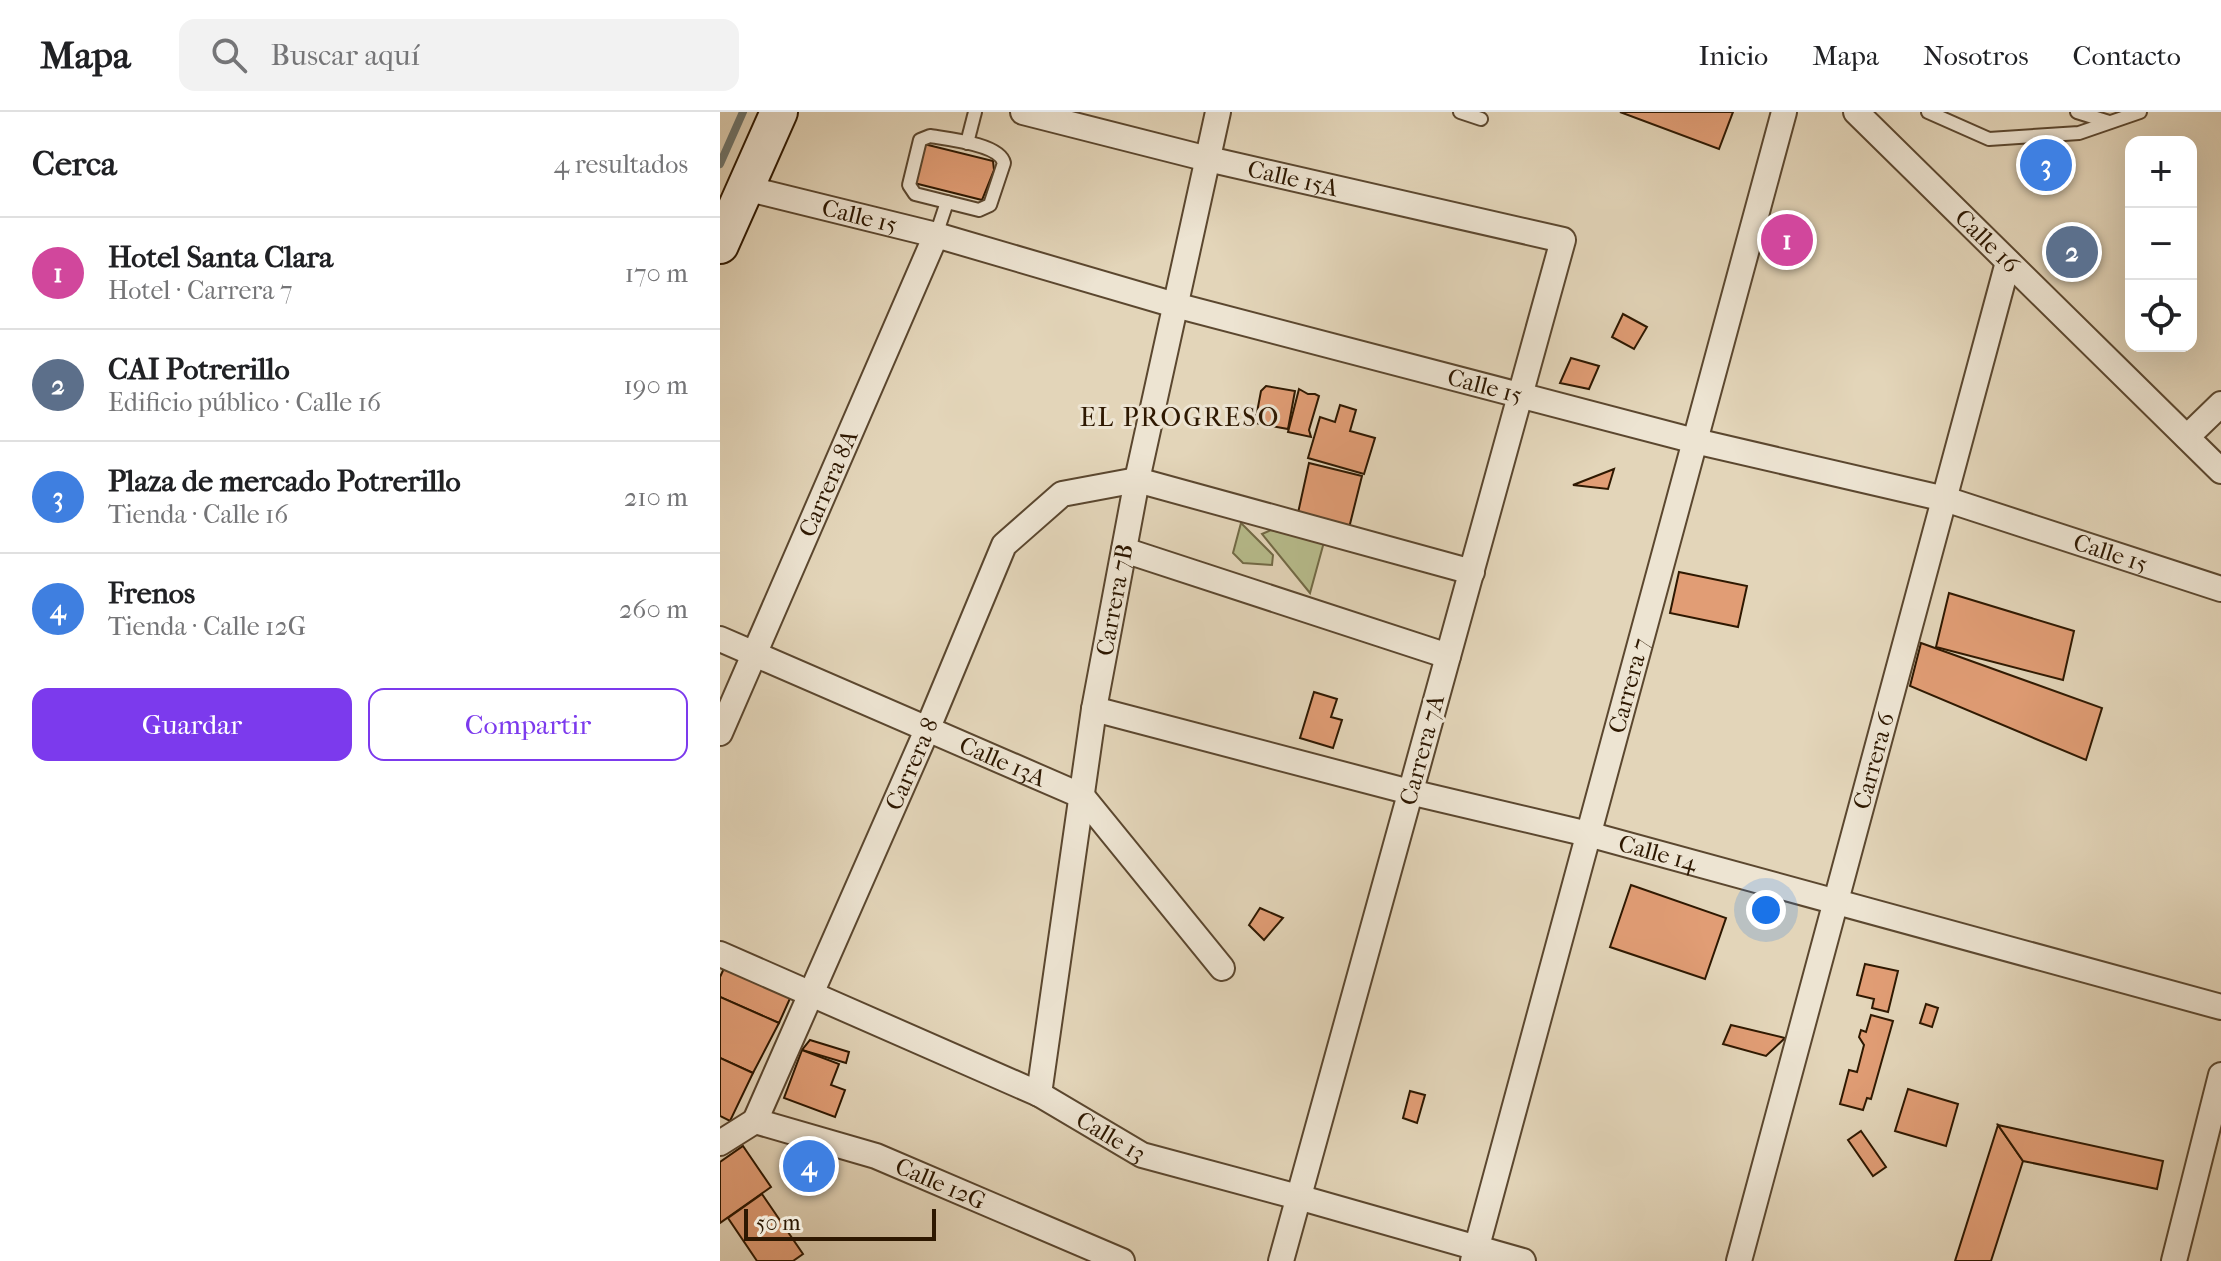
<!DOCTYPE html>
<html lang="es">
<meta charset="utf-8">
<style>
:root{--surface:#fff;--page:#f2f2f2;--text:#202124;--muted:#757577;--line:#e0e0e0;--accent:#7c3aed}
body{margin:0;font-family:"IM FELL French Canon",serif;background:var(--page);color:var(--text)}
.controls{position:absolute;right:24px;top:24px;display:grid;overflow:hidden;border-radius:16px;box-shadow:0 8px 32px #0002}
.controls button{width:72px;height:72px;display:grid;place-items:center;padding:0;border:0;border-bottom:2px solid var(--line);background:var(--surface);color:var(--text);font:40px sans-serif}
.scale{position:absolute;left:24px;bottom:20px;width:192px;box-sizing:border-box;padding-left:8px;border:4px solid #2e1801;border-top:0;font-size:22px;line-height:28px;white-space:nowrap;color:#2e1801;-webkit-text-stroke:6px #ede4d2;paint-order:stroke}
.you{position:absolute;left:1046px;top:798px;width:28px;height:28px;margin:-20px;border:6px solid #fff;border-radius:50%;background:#1a73e8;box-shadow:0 0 0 12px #1a73e833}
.badge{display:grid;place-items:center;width:52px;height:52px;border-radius:50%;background:var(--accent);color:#fff;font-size:26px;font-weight:700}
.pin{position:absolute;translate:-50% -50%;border:4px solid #fff;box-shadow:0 2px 8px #0006}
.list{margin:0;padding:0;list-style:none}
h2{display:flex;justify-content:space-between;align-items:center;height:104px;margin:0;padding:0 32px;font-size:34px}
h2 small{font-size:26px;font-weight:400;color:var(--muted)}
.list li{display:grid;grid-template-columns:52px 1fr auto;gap:24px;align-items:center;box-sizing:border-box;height:112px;padding:0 32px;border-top:2px solid var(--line)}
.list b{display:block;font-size:30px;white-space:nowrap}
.list p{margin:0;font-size:26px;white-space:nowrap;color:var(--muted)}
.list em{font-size:26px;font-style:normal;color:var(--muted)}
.actions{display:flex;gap:16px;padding:24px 32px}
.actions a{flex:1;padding:18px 0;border:2px solid var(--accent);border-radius:16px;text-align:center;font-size:28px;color:var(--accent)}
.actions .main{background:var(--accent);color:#fff}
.icon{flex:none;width:44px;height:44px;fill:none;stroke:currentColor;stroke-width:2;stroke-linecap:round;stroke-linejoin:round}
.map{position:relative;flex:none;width:1501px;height:1149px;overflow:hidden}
header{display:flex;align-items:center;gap:48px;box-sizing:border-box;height:112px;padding:0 40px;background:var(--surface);border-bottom:2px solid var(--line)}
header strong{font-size:38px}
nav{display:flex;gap:44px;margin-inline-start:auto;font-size:28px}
.search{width:560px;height:72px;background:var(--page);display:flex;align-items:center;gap:20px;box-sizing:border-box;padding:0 28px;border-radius:16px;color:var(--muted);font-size:30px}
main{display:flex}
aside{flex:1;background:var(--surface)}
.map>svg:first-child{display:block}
.green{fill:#b7bc8c;stroke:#726a46;stroke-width:2}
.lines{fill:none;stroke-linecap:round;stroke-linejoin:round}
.stream{stroke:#6e7770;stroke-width:8}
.building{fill:#e19d75;stroke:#2e1801;stroke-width:2}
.lane-casing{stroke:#5b472f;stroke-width:16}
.street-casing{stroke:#5b472f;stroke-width:28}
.secondary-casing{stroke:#2e1801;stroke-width:40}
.lane{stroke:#ede4d2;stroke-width:12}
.street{stroke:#ede4d2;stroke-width:24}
.secondary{stroke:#ede4d2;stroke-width:36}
.labels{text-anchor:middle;stroke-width:6;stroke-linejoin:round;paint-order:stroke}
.street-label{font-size:24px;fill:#2e1801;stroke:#ede4d2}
.neighbourhood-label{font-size:26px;letter-spacing:2px;fill:#2e1801;stroke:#ede4d2}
</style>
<header>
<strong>Mapa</strong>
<div class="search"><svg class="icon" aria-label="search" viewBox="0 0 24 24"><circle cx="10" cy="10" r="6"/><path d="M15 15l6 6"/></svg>Buscar aquí</div>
<nav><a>Inicio</a><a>Mapa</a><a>Nosotros</a><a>Contacto</a></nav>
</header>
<main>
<aside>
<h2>Cerca<small>4 resultados</small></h2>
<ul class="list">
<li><span class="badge" style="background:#d1479c">1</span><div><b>Hotel Santa Clara</b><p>Hotel · Carrera 7</p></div><em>170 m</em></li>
<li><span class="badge" style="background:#5c6f8a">2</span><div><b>CAI Potrerillo</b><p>Edificio público · Calle 16</p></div><em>190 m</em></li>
<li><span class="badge" style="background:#3f7fe0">3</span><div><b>Plaza de mercado Potrerillo</b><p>Tienda · Calle 16</p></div><em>210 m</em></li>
<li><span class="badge" style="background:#3f7fe0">4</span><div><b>Frenos</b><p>Tienda · Calle 12G</p></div><em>260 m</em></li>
</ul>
<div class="actions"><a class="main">Guardar</a><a>Compartir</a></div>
</aside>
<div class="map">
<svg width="1501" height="1149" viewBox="0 0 1501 1149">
<rect width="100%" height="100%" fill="#e3d5b9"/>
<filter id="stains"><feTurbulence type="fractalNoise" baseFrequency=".0025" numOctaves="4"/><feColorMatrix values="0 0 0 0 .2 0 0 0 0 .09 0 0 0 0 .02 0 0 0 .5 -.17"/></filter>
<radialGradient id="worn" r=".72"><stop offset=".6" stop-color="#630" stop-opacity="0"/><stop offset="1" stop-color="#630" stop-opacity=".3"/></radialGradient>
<g class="green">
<polygon points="521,411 553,443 552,453 523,451 513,441"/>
<polygon points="551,418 604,430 590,481 542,422"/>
</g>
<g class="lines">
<polyline class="stream" points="0,52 23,0"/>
</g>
<g class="building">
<polygon points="900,0 1013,0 999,37"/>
<polygon points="204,32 273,49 274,58 262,88 194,71"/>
<polygon points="1352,118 1375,139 1352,163 1330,142"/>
<polygon points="903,202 927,215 914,237 892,225"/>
<polygon points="851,246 879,254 869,277 840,271"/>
<polygon points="546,274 575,279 568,317 535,311 541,279"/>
<polygon points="579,277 588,282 595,282 599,284 589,318 591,325 568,320"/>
<polygon points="620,293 636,298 630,319 655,326 644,362 588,346 600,305 615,310"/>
<polygon points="589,351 642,364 629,416 578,401"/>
<polygon points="894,357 888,377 853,373"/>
<polygon points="959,460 1027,474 1018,515 950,501"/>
<polygon points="1229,481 1354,519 1343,568 1216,535"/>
<polygon points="1201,531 1382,596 1366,648 1190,574"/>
<polygon points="594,580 617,587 611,605 622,608 613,636 580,626"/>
<polygon points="911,773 1006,806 985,867 890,835"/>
<polygon points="540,796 563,806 544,828 529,813"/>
<polygon points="6,852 72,882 59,911 0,885 0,865"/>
<polygon points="1145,852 1178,859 1168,900 1152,896 1154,887 1137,883"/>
<polygon points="0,885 59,911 33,961 0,946"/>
<polygon points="1206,892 1218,896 1212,915 1200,911"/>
<polygon points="1151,903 1173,909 1151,987 1147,986 1143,998 1120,992 1129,958 1137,960 1144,933 1139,925 1141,918 1146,920"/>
<polygon points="1011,913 1065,926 1046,944 1003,932"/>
<polygon points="90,928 129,940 126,951 82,938"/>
<polygon points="82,938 119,952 111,973 125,978 115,1005 64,986"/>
<polygon points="0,946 33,961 10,1009 0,1004"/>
<polygon points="1188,977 1238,992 1226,1034 1175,1019"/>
<polygon points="690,979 705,983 697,1011 683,1006"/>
<polygon points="1278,1013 1303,1049 1271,1149 1235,1149"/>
<polygon points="1278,1013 1443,1049 1437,1077 1303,1049"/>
<polygon points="1141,1019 1166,1055 1153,1064 1128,1028"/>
<polygon points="23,1034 51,1075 0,1111 0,1050"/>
<polygon points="42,1082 83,1142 73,1149 37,1149 8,1106"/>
</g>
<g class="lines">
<defs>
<g id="lane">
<polyline points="740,0 761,7"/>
<polyline points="1208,0 1269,27 1359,21 1420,0"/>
<polyline points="1357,0 1389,10"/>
<path d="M210,24c18,3 70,8 74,27l-14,42 -11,5 -64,-16 -6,-9 11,-45z"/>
<polyline points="247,31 255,0"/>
<polyline points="216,123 227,90"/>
</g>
<g id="street">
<path id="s1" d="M303,0l185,47 355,81 -282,1021"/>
<path id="s2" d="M1136,0l365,359"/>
<path id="s3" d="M25,76l191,47 239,70 520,136 250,58 276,90"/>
<polyline points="1467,325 1501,292"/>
<polyline points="404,438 728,544"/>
<path id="s4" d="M0,527l362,157 140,172"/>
<path id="s5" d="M374,597l316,83 178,42 633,173"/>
<path id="s6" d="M0,621l216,-498"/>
<path id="s7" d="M0,842l319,140 103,61 156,42 225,64"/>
<path id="s8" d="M319,982l55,-385 43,-229 81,-368"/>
<path id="s9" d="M35,1009l172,-391 77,-185 58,-51 75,-14 335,92"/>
<path id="s10" d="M35,1009l121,35 246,105"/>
<polyline points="0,1031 35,1009"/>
<path id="s11" d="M753,1149l311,-1149"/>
<path id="s12" d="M1019,1149l269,-999"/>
<polyline points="1454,1149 1501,963"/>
</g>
<polyline id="secondary" points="0,133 59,0"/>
</defs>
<use href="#lane" class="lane-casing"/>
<use href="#street" class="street-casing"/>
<use href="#secondary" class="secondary-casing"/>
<use href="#lane" class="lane"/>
<use href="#street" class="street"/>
<use href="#secondary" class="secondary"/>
</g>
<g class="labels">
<g class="street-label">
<text dy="8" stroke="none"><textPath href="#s1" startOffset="278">Calle 15A</textPath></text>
<text dy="8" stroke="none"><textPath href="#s3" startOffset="118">Calle 15</textPath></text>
<text dy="8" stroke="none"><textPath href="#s2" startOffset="184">Calle 16</textPath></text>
<text dy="8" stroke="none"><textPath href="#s3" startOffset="766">Calle 15</textPath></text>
<text dy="8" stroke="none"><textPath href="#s6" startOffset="272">Carrera 8A</textPath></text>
<text dy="8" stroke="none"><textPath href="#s3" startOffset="1414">Calle 15</textPath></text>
<text dy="8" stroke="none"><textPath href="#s8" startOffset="500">Carrera 7B</textPath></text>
<text dy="8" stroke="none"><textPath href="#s11" startOffset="596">Carrera 7</textPath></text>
<text transform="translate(702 638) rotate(-75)" y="8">Carrera 7A</text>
<text dy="8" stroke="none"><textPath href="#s12" startOffset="518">Carrera 6</textPath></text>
<text dy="8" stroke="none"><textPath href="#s4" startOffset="308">Calle 13A</textPath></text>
<text dy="8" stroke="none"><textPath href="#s9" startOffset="390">Carrera 8</textPath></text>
<text dy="8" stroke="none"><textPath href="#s5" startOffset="582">Calle 14</textPath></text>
<text dy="8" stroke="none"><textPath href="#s7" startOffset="432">Calle 13</textPath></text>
<text dy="8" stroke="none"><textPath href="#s10" startOffset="196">Calle 12G</textPath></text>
</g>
<g class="neighbourhood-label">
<text x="460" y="314">EL PROGRESO</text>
</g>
</g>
<rect width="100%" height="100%" filter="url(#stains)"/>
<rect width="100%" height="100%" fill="url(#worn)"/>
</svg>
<div class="controls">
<button>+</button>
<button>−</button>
<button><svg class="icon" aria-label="locate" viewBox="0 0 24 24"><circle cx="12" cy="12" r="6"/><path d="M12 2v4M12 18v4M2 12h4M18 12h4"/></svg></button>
</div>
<div class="scale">50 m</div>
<div class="you"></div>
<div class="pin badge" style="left:1067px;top:128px;background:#d1479c">1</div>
<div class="pin badge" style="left:1352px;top:140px;background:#5c6f8a">2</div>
<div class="pin badge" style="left:1326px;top:53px;background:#3f7fe0">3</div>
<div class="pin badge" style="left:89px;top:1054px;background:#3f7fe0">4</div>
</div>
</main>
